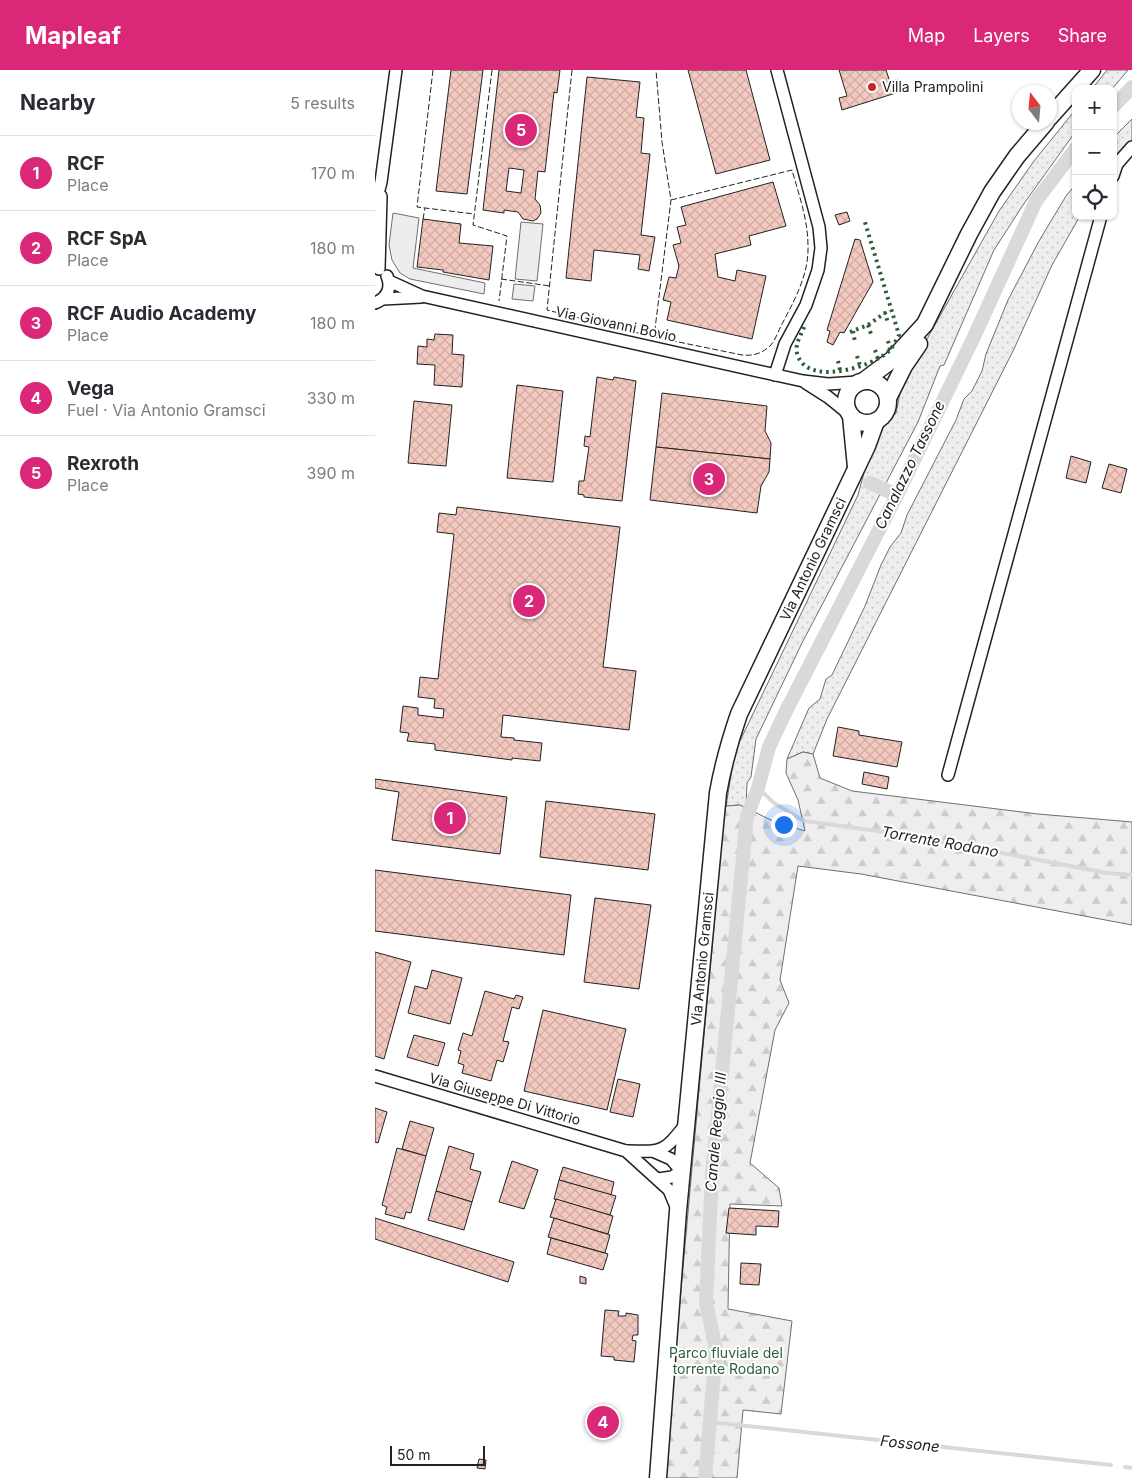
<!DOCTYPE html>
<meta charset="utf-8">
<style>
:root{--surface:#fff;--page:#f7f7f7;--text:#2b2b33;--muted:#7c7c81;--line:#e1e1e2;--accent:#db2777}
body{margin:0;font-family:Inter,sans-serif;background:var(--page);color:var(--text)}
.controls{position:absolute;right:15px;top:15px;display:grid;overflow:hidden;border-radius:10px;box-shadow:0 1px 4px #0004}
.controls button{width:45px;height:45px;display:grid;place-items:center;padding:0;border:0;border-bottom:1px solid var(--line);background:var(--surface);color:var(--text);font:25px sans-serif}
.compass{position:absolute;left:637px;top:15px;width:45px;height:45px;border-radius:50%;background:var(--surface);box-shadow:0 1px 4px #0004;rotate:344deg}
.scale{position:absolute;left:15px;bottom:12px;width:95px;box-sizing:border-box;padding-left:5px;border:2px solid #222;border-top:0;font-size:14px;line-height:18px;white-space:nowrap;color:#222;-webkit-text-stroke:4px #fff;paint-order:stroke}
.you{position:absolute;left:408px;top:754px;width:18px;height:18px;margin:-12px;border:4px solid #fff;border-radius:50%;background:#1a73e8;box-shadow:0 0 0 8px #1a73e833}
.badge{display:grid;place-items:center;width:32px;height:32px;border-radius:50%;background:var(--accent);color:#fff;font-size:16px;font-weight:700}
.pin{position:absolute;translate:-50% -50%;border:2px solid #fff;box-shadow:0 1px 5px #0006}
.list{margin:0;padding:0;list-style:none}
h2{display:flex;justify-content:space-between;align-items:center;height:65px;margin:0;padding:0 20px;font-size:21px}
h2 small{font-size:16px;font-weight:400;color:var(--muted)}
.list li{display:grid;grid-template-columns:32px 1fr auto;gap:15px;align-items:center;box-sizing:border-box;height:75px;padding:0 20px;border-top:1px solid var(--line)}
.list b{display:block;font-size:19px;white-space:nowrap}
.list p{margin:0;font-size:16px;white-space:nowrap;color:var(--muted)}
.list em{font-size:16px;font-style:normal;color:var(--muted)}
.icon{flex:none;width:28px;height:28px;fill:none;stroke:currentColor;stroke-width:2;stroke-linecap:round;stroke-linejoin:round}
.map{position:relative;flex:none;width:757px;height:1408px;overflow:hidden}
header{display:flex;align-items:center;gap:30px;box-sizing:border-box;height:70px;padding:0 25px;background:var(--accent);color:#fff}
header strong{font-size:24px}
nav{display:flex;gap:28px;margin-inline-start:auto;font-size:18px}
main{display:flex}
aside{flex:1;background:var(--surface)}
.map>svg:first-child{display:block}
.grass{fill:url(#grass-dots);stroke:#6f6f6f}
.forest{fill:url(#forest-firs);stroke:#6f6f6f}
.parking{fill:#ededed;stroke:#6f6f6f}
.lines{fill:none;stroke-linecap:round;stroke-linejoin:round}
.stream{stroke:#d9d9d9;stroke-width:4}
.canal{stroke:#d9d9d9;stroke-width:14}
.building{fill:url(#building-cross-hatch);stroke:#222;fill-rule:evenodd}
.street-casing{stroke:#222;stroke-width:14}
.secondary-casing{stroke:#222;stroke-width:19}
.street{stroke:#fff;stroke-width:11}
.secondary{stroke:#fff;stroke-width:16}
.hedge{stroke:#2f5e38;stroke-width:4;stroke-dasharray:2.5 4;stroke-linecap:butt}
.fence{stroke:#222;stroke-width:1;stroke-dasharray:6 2.5;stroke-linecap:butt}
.poi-dot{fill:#c62828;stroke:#fff;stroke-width:2}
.labels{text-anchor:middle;stroke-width:4;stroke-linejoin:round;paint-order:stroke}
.poi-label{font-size:14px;fill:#222;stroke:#fff;text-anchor:start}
.street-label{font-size:14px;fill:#222;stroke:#fff}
.park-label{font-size:14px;fill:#2f5e38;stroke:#fff}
.water-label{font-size:15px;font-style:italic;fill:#222;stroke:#fff}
</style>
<header>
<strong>Mapleaf</strong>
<nav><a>Map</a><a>Layers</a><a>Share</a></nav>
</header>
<main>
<aside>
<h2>Nearby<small>5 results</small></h2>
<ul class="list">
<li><span class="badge">1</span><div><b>RCF</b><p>Place</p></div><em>170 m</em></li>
<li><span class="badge">2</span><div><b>RCF SpA</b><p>Place</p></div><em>180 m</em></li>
<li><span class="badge">3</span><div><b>RCF Audio Academy</b><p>Place</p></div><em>180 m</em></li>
<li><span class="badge">4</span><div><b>Vega</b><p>Fuel · Via Antonio Gramsci</p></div><em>330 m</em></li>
<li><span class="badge">5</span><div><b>Rexroth</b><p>Place</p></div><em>390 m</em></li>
</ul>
</aside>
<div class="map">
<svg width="757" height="1408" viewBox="0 0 757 1408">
<defs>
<pattern id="grass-dots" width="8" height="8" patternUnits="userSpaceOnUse" patternTransform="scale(1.25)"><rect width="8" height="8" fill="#eee"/><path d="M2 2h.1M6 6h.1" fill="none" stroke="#ccc" stroke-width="1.8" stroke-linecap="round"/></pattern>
<pattern id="forest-firs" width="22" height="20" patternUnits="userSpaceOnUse" patternTransform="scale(1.25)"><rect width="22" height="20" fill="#eee"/><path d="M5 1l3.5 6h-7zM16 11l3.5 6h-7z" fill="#ccc"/></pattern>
<pattern id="building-cross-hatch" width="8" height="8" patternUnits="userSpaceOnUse" patternTransform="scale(1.25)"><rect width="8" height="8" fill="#f3c9c0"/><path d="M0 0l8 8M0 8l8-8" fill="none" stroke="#d0aca5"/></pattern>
</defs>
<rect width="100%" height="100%" fill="#fff"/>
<g class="grass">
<polygon points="732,0 753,0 737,19 717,19"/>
<polygon points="701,39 701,61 648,135 619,180 569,295 565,296 543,352 427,573 381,669 376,707 372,713 371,738 364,735 351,736 358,693 364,673 483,425 496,377 508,355 521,343 526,318 534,301 624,141 659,91"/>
<polygon points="757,49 757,72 738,95 738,68"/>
<polygon points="701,114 701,146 705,146 677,195 639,279 452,649 438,684 428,682 412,689 434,638 445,629 451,609 457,605 490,536 506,495 515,477 526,463 532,445 581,350 589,329 597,321 607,301 611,284 633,230 664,171 691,126"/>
</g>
<polygon class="forest" points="428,682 438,684 445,708 477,721 663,744 757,752 757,855 486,804 423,796 405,910 414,933 400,960 375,1093 404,1118 407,1136 355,1134 353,1239 417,1251 406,1344 368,1340 362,1408 289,1408 349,744 351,736 365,735 398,751 430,761 423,730 411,703 412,689"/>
<g class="parking">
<polygon points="18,143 44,148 38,198 110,213 109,224 35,209 25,203 17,190 14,175"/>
<polygon points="146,152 168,154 162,211 140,209"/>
<polygon points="139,214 160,216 158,231 137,229"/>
</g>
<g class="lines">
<g class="stream">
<polyline points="383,718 399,733 429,751 533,765 732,803 757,805"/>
<polyline points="335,1352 736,1395"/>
<polyline points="750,1397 757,1398"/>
</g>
<g class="canal">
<polyline points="738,37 757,17"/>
<polyline points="495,413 522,425"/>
<polyline points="330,1408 341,1280 331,1232 337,1104 372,746 383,718 394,677 410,643 522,425 598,269 661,131 701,78"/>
</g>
</g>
<g class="building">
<polygon points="76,0 108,0 92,124 61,121"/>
<path d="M124,0h61l-3,23 -3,-1 -9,80 -7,-1 -3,28 5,6 1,8 -4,6 -4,2 -10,-2 -5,-7 -14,-2v3l-21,-3zM134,98l15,2 -3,23 -15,-2z"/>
<polygon points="313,0 371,0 395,90 341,104"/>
<polygon points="464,0 511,0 515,12 523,9 527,21 467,40 464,28 472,26"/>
<polygon points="212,7 265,12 261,47 269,48 266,83 275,84 266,165 280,167 274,201 263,199 265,185 219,180 216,211 191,208"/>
<polygon points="398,112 411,156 374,166 376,175 340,184 343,207 360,211 362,200 391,206 377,269 292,250 296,232 288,230 294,207 301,208 304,196 298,175 306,173 302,157 311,155 306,137"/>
<polygon points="472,142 475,151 464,155 460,145"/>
<polygon points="48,149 86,154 84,173 118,176 114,210 68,202 68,200 42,197"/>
<polygon points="480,169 485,170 498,212 469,263 465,262 458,275 452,272 455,261 452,260"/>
<polygon points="60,264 78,265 77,284 89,285 87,317 59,315 60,295 42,294 43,276 52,277 52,269 59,270"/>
<polygon points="222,307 238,310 239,307 261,311 247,431 209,427 209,425 203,424 204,411 209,411 214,377 209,376 210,366 215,367"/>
<polygon points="142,315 188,321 178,412 132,408"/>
<polygon points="287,323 392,336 390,361 396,373 395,389 281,377"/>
<polygon points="39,331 77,335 71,396 33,393"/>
<polygon points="281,377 395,389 394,402 386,416 382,443 275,430"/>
<polygon points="696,386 716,392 711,413 691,408"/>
<polygon points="734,394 752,399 746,423 727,418"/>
<polygon points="82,437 245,457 228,597 261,601 254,660 128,645 126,667 139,668 139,670 167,673 165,691 137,688 137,690 60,680 60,674 32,671 34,663 25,662 28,636 43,638 43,645 68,648 69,639 59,638 60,629 43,627 45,607 63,609 79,464 62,462 64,443 81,445"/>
<polygon points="463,657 484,661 484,665 527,672 522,697 458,686"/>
<polygon points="489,702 514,707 512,719 487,714"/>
<polygon points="0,709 132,727 125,784 17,770 24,722 0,718"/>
<polygon points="171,731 280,744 273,800 165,787"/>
<polygon points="0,800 196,825 189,885 0,861"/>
<polygon points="220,828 276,835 264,919 209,912"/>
<polygon points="0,882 36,892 9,989 0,986"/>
<polygon points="57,900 87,908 75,954 33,943 40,916 52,919"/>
<polygon points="110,921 139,929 141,925 148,927 144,939 137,937 128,971 134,972 128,992 122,990 116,1011 87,1003 89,995 83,993 86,981 83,980 88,963 97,966"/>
<polygon points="168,940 251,959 232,1040 149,1021"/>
<polygon points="39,965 70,973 63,996 32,987"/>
<polygon points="243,1009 265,1014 258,1047 235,1042"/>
<polygon points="0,1038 12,1042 3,1073 0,1072"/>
<polygon points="35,1051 59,1058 51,1086 27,1079"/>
<polygon points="74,1076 99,1084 95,1099 106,1102 97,1132 61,1121"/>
<polygon points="22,1078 51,1086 36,1143 31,1142 29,1149 10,1144 12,1137 7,1135"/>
<polygon points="137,1091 163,1100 149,1139 124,1132"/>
<polygon points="188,1097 239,1112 236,1125 184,1110"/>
<polygon points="184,1110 241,1126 235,1145 179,1129"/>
<polygon points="61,1121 97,1132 89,1160 53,1150"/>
<polygon points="181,1129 238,1146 233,1164 175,1147"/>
<polygon points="354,1138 404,1141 403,1157 381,1156 381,1165 351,1163"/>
<polygon points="0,1148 139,1192 133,1212 0,1169"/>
<polygon points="179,1148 235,1165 230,1183 173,1167"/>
<polygon points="176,1168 233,1184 228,1200 172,1184"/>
<polygon points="366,1193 386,1194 384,1215 365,1214"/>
<polygon points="205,1206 211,1208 211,1214 205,1213"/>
<polygon points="230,1240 244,1241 243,1246 251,1246 251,1243 263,1245 263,1265 258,1265 257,1270 261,1271 259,1292 239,1290 239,1287 226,1286"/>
<polygon points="104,1389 111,1390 110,1399 102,1398"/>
</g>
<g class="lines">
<defs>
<g id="street">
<polyline points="738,106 742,94 757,77"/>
<polyline points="0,135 6,112 21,0"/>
<polyline points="4,199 6,126"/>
<polyline points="14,211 47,226 428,311 453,314 483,312"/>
<polyline points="8,229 46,227"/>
<path d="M0,233c12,-5 17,-15 12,-27"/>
<polyline points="400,305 410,274 431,235 443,200 446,178 444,157 402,0"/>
<polyline points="431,313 453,327 474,344"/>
<polyline points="573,705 726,146"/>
<polyline points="0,1006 251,1081 294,1120 302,1139"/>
<path d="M251,1081c37,1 37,2 60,-27"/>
<polyline points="280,1082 296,1089 306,1101 297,1107 283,1109"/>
</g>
<g id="secondary">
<polyline points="674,48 717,0"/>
<polyline points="490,310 518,289 550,254 594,164 617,122 642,86 671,52"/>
<circle cx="492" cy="332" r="21"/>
<polyline points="513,328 529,296 544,274"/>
<polyline points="476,346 481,397"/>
<path id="s1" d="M283,1408l20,-267 40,-418c5,-28 12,-53 21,-79l128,-268 9,-25"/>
</g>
</defs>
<use href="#street" class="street-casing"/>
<use href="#secondary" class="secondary-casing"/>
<use href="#street" class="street"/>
<use href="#secondary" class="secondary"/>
<g class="hedge">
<polyline points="493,255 496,264"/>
<path d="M429,257c-2,6 -6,12 -7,18 -1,5 0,11 3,15 14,24 72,7 89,-9 4,-4 7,-11 10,-16l-35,-116"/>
<polyline points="478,261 480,272"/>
<polyline points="475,262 493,255 510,243 513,253"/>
<polyline points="513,271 515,280"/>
<polyline points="500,280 503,289"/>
<polyline points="482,286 485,296"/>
<polyline points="463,291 465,300"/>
</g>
<g class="fence">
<polyline points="58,0 42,137 99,144"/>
<polyline points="117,0 98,155 132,166 124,231"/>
<polyline points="197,0 172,240 279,267 296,130 287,72 281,0"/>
<polyline points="48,149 50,138"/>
<polyline points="126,209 175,216"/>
<path d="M279,267l88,18c11,1 19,-1 28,-9 5,-5 8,-14 11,-20 13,-25 28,-51 27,-80 0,-26 -9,-51 -16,-76l-121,30"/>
</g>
</g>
<circle class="poi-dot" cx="497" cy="17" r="5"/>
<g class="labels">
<g class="poi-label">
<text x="507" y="22">Villa Prampolini</text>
</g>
<g class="street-label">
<text transform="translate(241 254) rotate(12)" y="5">Via Giovanni Bovio</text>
<text dy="5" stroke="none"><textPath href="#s1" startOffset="941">Via Antonio Gramsci</textPath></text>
<text dy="5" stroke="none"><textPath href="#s1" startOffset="521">Via Antonio Gramsci</textPath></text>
<text transform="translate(130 1029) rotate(16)" y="5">Via Giuseppe Di Vittorio</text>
</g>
<g class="park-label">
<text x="351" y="1288">Parco fluviale del<tspan x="351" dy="16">torrente Rodano</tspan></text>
</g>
<g class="water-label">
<text transform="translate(535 395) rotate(-64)" y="5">Canalazzo Tassone</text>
<text transform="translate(565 772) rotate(10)" y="5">Torrente Rodano</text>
<text transform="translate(341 1062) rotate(-85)" y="5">Canale Reggio III</text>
<text transform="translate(535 1374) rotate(6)" y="5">Fossone</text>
</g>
</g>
</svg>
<div class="controls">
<button>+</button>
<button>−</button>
<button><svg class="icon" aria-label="locate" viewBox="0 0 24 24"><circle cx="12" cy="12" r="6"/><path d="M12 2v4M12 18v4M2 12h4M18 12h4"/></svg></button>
</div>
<svg class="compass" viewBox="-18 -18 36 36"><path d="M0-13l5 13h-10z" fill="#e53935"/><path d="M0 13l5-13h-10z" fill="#7c7c81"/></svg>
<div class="scale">50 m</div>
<div class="you"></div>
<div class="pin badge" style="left:75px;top:748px">1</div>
<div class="pin badge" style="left:154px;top:531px">2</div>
<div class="pin badge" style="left:334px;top:409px">3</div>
<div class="pin badge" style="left:228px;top:1352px">4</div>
<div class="pin badge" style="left:146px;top:60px">5</div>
</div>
</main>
